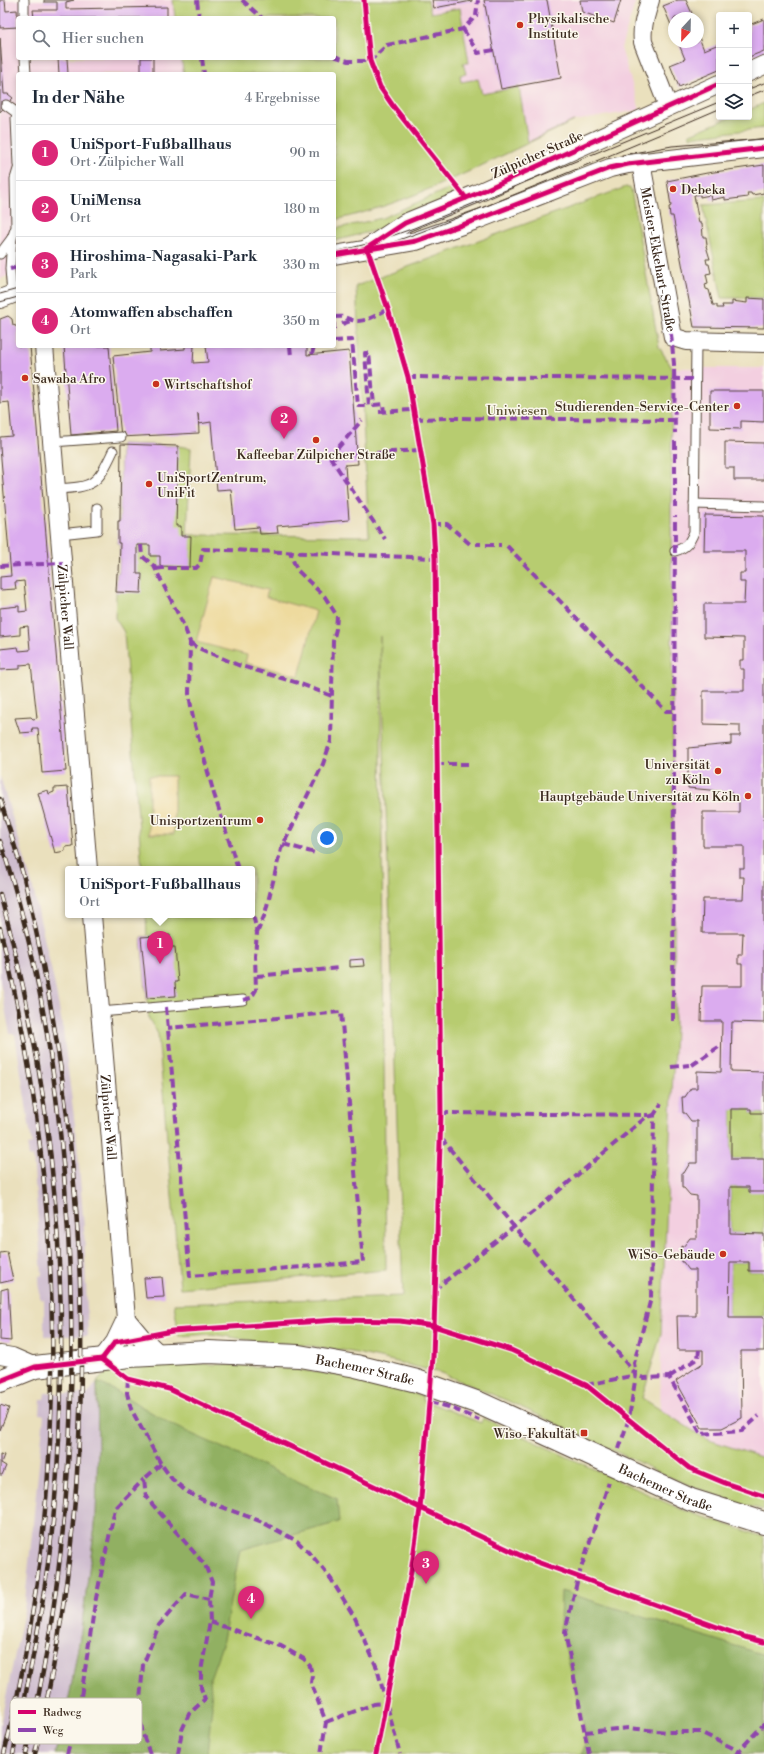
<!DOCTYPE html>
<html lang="de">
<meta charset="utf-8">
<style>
:root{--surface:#fff;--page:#f6f6f7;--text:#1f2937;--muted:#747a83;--line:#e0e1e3;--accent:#db2777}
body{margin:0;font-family:"Libre Bodoni",serif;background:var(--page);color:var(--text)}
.controls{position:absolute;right:12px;top:12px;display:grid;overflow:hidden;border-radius:4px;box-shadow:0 2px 6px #0003}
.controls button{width:36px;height:36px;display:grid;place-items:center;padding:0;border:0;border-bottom:1px solid var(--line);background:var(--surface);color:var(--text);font:20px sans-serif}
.compass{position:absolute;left:668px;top:12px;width:36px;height:36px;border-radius:50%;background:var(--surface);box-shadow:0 2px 6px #0003;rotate:202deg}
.you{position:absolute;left:327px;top:838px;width:14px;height:14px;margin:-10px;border:3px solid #fff;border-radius:50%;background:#1a73e8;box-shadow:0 0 0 6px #1a73e833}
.badge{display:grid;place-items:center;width:26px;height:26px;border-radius:50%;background:var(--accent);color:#fff;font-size:13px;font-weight:700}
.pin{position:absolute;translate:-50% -33px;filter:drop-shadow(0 1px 2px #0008)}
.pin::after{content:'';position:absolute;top:21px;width:14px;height:12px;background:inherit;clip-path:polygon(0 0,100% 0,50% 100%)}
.popup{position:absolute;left:65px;top:866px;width:190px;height:52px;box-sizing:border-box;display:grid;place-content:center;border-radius:4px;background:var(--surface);filter:drop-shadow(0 1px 3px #0005);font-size:13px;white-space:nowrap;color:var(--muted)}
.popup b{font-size:15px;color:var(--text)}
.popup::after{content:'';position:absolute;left:50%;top:100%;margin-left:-8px;border:8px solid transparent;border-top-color:var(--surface)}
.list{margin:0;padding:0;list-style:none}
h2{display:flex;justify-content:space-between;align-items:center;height:52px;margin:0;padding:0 16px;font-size:17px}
h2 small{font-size:13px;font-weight:400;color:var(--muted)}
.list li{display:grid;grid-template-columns:26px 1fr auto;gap:12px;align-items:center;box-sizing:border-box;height:56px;padding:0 16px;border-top:1px solid var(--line)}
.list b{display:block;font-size:15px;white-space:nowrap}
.list p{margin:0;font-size:13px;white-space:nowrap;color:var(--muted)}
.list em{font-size:13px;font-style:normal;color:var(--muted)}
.icon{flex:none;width:22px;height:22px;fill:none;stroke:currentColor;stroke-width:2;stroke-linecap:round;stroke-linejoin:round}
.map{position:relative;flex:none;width:764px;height:1754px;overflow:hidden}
.search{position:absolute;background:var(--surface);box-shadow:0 2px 6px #0003;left:16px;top:16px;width:320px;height:44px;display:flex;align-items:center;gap:10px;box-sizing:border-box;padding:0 14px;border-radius:4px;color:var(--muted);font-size:15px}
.panel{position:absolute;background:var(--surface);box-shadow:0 2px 6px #0003;left:16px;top:72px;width:320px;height:276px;border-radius:4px}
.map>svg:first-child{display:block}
.built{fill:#f3cfe0}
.industrial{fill:#cfbdcf}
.green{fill:#b7cc70;stroke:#797b47}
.forest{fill:#91b062;stroke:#666d40}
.sand{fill:#eeda9e;stroke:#94825e}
.building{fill:#dbacef}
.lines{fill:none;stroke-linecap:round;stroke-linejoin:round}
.lane-casing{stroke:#554536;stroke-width:11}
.street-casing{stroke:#554536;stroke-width:20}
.secondary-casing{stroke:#554536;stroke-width:24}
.lane{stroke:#fff;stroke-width:9}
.street{stroke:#fff;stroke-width:18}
.secondary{stroke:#fff;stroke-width:22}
.tram{stroke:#3b2a1e;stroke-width:1}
.rail-casing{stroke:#3b2a1e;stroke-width:4.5}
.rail{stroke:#fbf7ec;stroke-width:3;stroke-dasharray:9;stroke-linecap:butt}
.quiet{stroke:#8e44ad;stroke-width:4;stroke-dasharray:8 4;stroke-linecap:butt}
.cycleway-casing{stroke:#fbf7ec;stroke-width:8}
.cycleway{stroke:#d6006c;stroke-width:5}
.poi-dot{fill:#c8321e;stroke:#fbf7ec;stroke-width:1.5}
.labels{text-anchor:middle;stroke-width:3;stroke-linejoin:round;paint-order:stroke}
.poi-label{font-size:13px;fill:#3b2a1e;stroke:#fbf7ec;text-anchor:end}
.street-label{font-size:13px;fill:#3b2a1e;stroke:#fbf7ec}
.park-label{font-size:13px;fill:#5a5232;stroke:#fbf7ec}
.key{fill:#fbf7ec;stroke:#c1baae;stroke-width:1}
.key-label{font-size:11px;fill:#3b2a1e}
</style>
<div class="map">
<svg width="764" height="1754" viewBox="0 0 764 1754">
<rect width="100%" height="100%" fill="#fbf7ec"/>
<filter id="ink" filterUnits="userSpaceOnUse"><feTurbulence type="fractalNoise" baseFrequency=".025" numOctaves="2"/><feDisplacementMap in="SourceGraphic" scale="8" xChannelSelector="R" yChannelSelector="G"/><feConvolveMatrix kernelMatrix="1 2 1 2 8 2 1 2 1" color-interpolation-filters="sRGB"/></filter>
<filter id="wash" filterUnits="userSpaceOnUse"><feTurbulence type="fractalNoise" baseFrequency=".012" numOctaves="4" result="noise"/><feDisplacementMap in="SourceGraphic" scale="16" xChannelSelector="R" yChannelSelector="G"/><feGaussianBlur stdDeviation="0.9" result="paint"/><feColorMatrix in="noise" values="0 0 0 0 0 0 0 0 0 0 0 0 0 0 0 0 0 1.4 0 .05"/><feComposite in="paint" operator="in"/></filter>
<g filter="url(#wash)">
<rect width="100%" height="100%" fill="#eae0bd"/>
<g class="built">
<polygon points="0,0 173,0 175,18 18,18 18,58 181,58 184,74 18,74 18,272 0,279"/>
<polygon points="428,0 636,0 621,48 640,110 574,121 528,142 519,87 482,94 461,82 460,75 465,74 463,63 469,62 460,9 431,13"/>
<polygon points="672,368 764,368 764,1475 660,1421 661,1334 675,1029 671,512"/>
</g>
<g class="industrial">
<polygon points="0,776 32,884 55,986 63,1029 77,1141 84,1228 88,1336 44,1336 44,1300 40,1299 39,1276 42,1275 33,1156 29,1157 27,1145 32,1144 15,1034 10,1034 0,981"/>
<polygon points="97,1382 98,1447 96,1518 81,1631 70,1693 55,1754 0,1754 0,1725 24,1611 44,1415 40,1414 41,1399 44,1399 45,1393 88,1394"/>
</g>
<g class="green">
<path d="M173,0h255l3,13 29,-5 9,55h-6l3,11 -6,1 1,7 17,-3 4,15 37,-7 9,55 46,-21c-77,36 -157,81 -240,99v-146h-150l-3,-16h153v-40h-159z"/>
<polygon points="764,103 764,128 690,137 688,135 731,117 749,117 749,110"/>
<polygon points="626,187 631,189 659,347 672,368 671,512 675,1029 661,1334 642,1398 706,1439 764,1458 764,1510 739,1504 674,1479 508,1401 441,1373 389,1360 342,1350 294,1344 255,1341 212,1334 179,1336 174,1304 403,1296 380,636 386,1270 180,1288 158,1034 149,1019 141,937 147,936 146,915 252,915 252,869 142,869 124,632 115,618 117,573 119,573 120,543 118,543 118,521 120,521 121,444 178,446 191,448 187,535 369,536 356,286"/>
<polygon points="450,188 455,197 389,227 334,241 334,229 382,218"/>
<polygon points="764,201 764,298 722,298 703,205"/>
<polygon points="731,1109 751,1109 751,1113 764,1113 764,1159 731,1159"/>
<polygon points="730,1187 749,1187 764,1192 764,1234 730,1233"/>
<polygon points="730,1262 749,1262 749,1271 764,1271 764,1317 729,1317"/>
<path d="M160,1363c73,1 147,4 219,20 15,3 29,8 44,13v4l58,23 2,-5 197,91 84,28v217h-709l15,-61 11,-62 15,-113 2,-71 -1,-65c16,-20 40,-17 63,-19z"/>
</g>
<g class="forest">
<polygon points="97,1382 114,1390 174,1426 337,1499 339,1522 240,1550 222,1645 210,1678 212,1706 207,1754 55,1754 70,1693 81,1631 96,1518 98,1447"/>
<polygon points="561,1591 764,1655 764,1754 582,1754 587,1739 560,1626"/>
</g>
<g class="sand">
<polygon points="214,577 268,590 266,597 316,611 299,676 245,663 247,655 196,642"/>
<rect x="149" y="776" width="25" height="58"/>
</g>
<g id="blocks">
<g class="building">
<polygon points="0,0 5,0 6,11 17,10 18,27 0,28"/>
<polygon points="44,0 74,0 66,2 66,9 167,7 167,18 34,18 33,10 57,10 57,2 44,2"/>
<polygon points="432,0 472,0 472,1 434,8"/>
<polygon points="484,0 547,0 561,78 501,89"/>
<polygon points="580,0 621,0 614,23 582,12"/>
<polygon points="678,0 686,0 694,18 674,18 674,32 663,6"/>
<polygon points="764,19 764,51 749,57 749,25"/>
<polygon points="698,35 704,50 719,44 719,70 679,87 670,65 685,59 678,42 698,42"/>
<polygon points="0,38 4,94 8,94 13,98 0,112"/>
<polygon points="58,58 67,58 68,74 59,74"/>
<rect x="141" y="58" width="12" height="16"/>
<polygon points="764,165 764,193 752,195 751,193 747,193 748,197 725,200 725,197 711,200 710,195 700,197 700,194 694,195 699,223 702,223 703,237 706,237 707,245 706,246 710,259 706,259 707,264 709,264 711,273 706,274 708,283 705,284 706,289 709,290 713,305 717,305 717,308 723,308 722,305 732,305 732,301 747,303 747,298 764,299 764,328 694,327 673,216 670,216 669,207 671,206 667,181 707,173"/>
<polygon points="8,316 12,319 13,325 18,327 18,346 30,346 66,771 42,773 38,728 32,728 33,732 20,733 15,718 31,717 33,719 37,718 31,664 20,665 20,669 0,670 0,649 18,647 19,651 30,650 28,626 20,627 20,635 0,637 0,608 19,606 19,612 27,611 24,581 15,582 16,589 0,590 0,577 11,576 0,447 0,437 12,436 9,402 0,403 0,319"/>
<polygon points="64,346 109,346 116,431 71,435"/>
<polygon points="150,346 159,346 160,351 185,349 185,346 194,346 193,363 208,362 206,346 307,346 307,355 349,351 358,464 345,465 349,520 277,526 278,533 260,534 259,527 235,529 231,489 217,490 211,422 199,424 198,413 199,433 121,437 113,356 150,352"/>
<polygon points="710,391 764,391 764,422 741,421 741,429 710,428"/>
<polygon points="725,442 764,443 764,480 734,480 734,468 725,468"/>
<polygon points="121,444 178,446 176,526 181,526 181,536 191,536 190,567 160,566 160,556 150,556 150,545 137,545 137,574 142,574 141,593 116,592 117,573 119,573 120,543 118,543 118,521 120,521"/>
<polygon points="705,515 764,516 764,1023 732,1022 731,1071 764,1072 764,1113 751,1113 751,1109 731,1109 731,1159 764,1159 764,1192 749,1192 749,1187 730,1187 730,1233 764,1234 764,1271 749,1271 749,1262 730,1262 729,1317 764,1317 764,1351 741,1351 742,1418 722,1428 702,1428 676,1381 703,1363 703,1350 678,1350 677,1316 696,1316 696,1270 689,1270 683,1262 681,1262 681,1246 683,1247 690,1238 697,1238 697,1196 690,1195 684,1188 682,1188 682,1173 684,1173 690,1163 697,1163 697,1121 691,1121 685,1113 683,1113 682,1097 685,1097 691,1088 697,1088 697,1071 721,1072 722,1021 701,1021 702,986 742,986 742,964 738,964 738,955 742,955 743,933 702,933 703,899 743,899 744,877 739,877 739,868 744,868 744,846 703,846 703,812 739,812 739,800 731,800 731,792 688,788 688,748 731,744 731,736 740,736 740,725 703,724 703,691 744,691 744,669 740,669 740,660 744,660 744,638 704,637 704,604 744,604 745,582 740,582 740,573 745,573 745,551 704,551"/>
<polygon points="68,787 73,846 65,847 65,851 55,853 38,793 48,790 49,794 54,792 54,788"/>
<polygon points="170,935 171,947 175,947 178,982 175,982 176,996 147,998 141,937"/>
<polygon points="363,959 364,966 350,967 350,960"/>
<polygon points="7,1252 13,1280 0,1283 0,1253"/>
<polygon points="162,1277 164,1297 146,1298 144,1278"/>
<polygon points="8,1288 11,1341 0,1340 1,1290"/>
<polygon points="0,1405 9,1408 0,1430"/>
<polygon points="0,1454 4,1455 1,1463 6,1466 2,1475 0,1475"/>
</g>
</g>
</g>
<g filter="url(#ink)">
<use href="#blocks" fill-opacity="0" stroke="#554536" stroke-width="1"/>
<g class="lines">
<defs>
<g id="lane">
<polyline points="24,0 24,18"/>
<polyline points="25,58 26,74"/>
<polyline points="6,105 17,113"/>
<polyline points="18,111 16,118 18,165"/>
<polyline points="0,254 12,238"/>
<polyline points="12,294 10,269 12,238 16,227 15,179 18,169"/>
<polyline points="52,442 121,437"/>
<path d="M56,489c38,-2 41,-4 57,-38"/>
<polyline points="694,504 764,506"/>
<polyline points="60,534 97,530 97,508"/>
<path d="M675,551c11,-3 15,-9 19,-19l2,-190"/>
<polyline points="100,1012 243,1000"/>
</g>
<g id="street">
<path d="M650,0c-4,14 -9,27 -7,42l25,64"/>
<polyline points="749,72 764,65"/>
<path id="s1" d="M641,163l32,174 13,4 78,2"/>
<polyline points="369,247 405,223 476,194 719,84"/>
<polyline points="334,255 416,241 479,219 610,168 628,164 764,148"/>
<polyline points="0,299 18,292"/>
<path id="s2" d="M44,346l44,523"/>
<path id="s3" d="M92,915l34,404 -11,23 -13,17"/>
<polyline points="126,1319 141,1337 159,1354"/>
<polyline points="0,1355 12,1357 35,1367"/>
</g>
<g id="secondary">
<path id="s4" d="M0,1381l35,-14 95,-11 78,-4 91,4 57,10 61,15 62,22 212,97 73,23"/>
</g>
</defs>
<use href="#lane" class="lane-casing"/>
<use href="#street" class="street-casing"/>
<use href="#secondary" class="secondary-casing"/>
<use href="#lane" class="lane"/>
<use href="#street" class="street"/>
<use href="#secondary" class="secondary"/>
<g class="tram">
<polyline points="749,89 764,83"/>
<polyline points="749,96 764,90"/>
<polyline points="622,155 672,146 764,139"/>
<polyline points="334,252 375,242 414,228 719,102"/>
<path d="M334,259c60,-14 115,-38 172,-61 71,-29 142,-58 213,-89"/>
<polyline points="0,294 18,289"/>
<polyline points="0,302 18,297"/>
</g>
<defs>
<g id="rail">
<path d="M0,799c8,27 17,53 24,79 69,287 79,589 11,876"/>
<path d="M0,841c38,111 56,229 65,346 15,194 5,377 -39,567"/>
<path d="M0,894c57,203 73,418 53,628 -8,78 -23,155 -40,232"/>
<path d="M0,928c67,270 71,556 4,826"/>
</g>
</defs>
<use href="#rail" class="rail-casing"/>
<use href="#rail" class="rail"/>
<g class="quiet">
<polyline points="197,0 199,18"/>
<polyline points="242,0 262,18"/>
<polyline points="463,29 478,53 494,50"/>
<polyline points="334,56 348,61 370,61 387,45 463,29 476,16 478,0"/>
<polyline points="202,58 204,74"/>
<polyline points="10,269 18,267"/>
<path d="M334,317c11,-1 9,0 18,3 12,4 26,-6 36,-11"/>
<polyline points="342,324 353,320"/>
<polyline points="334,329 334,325 336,325"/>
<polyline points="671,334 674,364 675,433"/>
<polyline points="334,341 352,340 358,406 369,406 365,353 369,353 374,405 383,404 384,412"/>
<polyline points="290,346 291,356"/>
<polyline points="312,354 314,346"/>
<polyline points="408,377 696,379"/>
<polyline points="379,412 413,410"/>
<polyline points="415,419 449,418 675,420"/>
<polyline points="675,441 675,507"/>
<polyline points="376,453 420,450"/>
<polyline points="330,457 385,539"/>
<polyline points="330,457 362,420"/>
<polyline points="330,457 357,455"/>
<polyline points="433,524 447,524 470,544"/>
<polyline points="476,544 481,544"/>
<polyline points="141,545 142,556 154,566 184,626 190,642 189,694 193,718 214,794 238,869"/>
<polyline points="486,545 501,545"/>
<polyline points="507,546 666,711 674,711"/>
<polyline points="0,566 63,563"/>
<polyline points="156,569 162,568 196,568 200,564 203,549 435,558"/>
<polyline points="190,642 196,647 238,665 298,683 332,696"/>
<polyline points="436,764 468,764"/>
<polyline points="283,844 315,853"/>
<polyline points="257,933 265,914 281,849 323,764 331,741 333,641 336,629 337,616 325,597 297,570 290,553"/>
<polyline points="257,976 339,968"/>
<polyline points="243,1000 251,998 256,990 255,955 257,933 252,909"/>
<polyline points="166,1007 190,1276 363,1262 341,1012 168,1028"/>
<polyline points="673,1021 675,516"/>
<polyline points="692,1065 720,1046"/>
<polyline points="671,1067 689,1065"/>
<polyline points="441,1113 648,1115"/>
<polyline points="441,1138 636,1375 644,1378 669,1377 701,1434 742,1431 759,1416"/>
<polyline points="434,1290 543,1204 645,1118 654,1115"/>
<polyline points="669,1377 698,1358 699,1350"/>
<polyline points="128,1379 127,1393 131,1409 161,1464 172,1479 187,1492 203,1500 260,1521 297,1541 313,1557 331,1579 355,1618 377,1668 400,1754"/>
<polyline points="586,1385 636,1375"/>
<polyline points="430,1402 449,1407 479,1420"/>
<polyline points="619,1449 629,1418 636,1375 634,1363 651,1298 654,1115 661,1104"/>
<polyline points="161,1464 144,1479 146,1497 205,1565 212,1582 209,1599 210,1622 201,1671 201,1688 205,1699 189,1714 182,1730 178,1754"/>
<polyline points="210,1622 281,1646 304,1659 310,1666 312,1675 311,1683 326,1722 321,1754"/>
<polyline points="326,1722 374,1704 386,1703"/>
<polyline points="585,1732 629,1728 667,1732 700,1732 739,1751 741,1754"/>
<polyline points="67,1754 79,1710 95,1603 115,1509 144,1479"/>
<polyline points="150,1754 143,1735 139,1712 143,1665 159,1625 186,1594 209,1599"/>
<polyline points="589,1754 565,1632 578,1578 609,1482"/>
<polyline points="736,1754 764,1724"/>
</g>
<defs>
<g id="cycleway">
<polyline points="364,0 370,61 380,87 393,106 466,198"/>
<polyline points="367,248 388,309 408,377 433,524 435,558 441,1113 433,1357 420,1509 411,1572 376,1754"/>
<polyline points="367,248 405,223 476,194 719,84"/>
<polyline points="334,255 416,241 479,219 610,168 628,164 764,148"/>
<polyline points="102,1359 128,1379 169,1389 526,1558 745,1637 764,1642"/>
<polyline points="102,1359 115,1342 172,1331 337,1320 400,1321 434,1326 511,1350 586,1385 689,1468 725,1483 764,1496"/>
<polyline points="0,1381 35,1367 102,1359"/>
</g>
</defs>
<use href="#cycleway" class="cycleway-casing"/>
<use href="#cycleway" class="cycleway"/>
</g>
</g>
<g class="poi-dot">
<circle cx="520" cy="25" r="4"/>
<circle cx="673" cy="189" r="4"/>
<circle cx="25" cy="378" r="4"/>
<circle cx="156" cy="384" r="4"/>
<circle cx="737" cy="406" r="4"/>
<circle cx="316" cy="440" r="4"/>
<circle cx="149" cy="484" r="4"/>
<circle cx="718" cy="771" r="4"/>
<circle cx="748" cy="796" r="4"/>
<circle cx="260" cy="820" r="4"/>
<circle cx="723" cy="1254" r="4"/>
<rect x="580" y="1429" width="8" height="8" rx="2"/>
</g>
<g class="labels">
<g class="poi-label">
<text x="528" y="23" text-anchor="start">Physikalische<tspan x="528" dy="15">Institute</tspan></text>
<text x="681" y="194" text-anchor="start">Debeka</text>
<text x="33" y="383" text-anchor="start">Sawaba Afro</text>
<text x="164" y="389" text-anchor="start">Wirtschaftshof</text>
<text x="729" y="411">Studierenden-Service-Center</text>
<text x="316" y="459" text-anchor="middle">Kaffeebar Zülpicher Straße</text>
<text x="157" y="482" text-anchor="start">UniSportZentrum,<tspan x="157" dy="15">UniFit</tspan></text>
<text x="710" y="769">Universität<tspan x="710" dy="15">zu Köln</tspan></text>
<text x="740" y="801">Hauptgebäude Universität zu Köln</text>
<text x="252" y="825">Unisportzentrum</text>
<text x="715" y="1259">WiSo-Gebäude</text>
<text x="576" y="1438">Wiso-Fakultät</text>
</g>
<g class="street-label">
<text transform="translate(537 154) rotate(-24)" y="5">Zülpicher Straße</text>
<text dy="5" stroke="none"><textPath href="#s1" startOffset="98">Meister-Ekkehart-Straße</textPath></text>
<text dy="5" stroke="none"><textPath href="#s2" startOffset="262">Zülpicher Wall</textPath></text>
<text dy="5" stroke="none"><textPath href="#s3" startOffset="203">Zülpicher Wall</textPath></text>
<text dy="5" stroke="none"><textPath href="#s4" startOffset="370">Bachemer Straße</textPath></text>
<text dy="5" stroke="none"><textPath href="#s4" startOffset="694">Bachemer Straße</textPath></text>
</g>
<g class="park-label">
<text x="517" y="415">Uniwiesen</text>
</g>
</g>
<rect x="10" y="1698" width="132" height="46" rx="6" class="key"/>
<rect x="18" y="1710" width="18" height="4" fill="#d6006c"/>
<rect x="18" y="1728" width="18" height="4" fill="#8e44ad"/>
<g class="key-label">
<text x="43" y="1716">Radweg</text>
<text x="43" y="1734">Weg</text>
</g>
</svg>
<div class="controls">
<button>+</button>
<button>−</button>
<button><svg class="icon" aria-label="layers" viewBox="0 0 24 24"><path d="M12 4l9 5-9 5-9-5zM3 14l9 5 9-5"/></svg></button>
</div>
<svg class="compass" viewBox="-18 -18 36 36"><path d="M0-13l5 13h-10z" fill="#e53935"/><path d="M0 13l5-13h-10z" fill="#747a83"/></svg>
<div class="you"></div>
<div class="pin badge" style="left:160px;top:964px">1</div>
<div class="popup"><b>UniSport-Fußballhaus</b>Ort</div>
<div class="pin badge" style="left:284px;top:439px">2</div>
<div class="pin badge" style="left:426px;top:1584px">3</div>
<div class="pin badge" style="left:251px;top:1619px">4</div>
<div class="search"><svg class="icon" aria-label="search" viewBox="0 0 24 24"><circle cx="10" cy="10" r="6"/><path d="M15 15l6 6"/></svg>Hier suchen</div>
<section class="panel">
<h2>In der Nähe<small>4 Ergebnisse</small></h2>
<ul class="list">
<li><span class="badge">1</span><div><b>UniSport-Fußballhaus</b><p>Ort · Zülpicher Wall</p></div><em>90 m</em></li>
<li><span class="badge">2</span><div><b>UniMensa</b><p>Ort</p></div><em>180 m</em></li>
<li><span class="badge">3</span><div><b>Hiroshima-Nagasaki-Park</b><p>Park</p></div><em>330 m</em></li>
<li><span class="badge">4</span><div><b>Atomwaffen abschaffen</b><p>Ort</p></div><em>350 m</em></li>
</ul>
</section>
</div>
